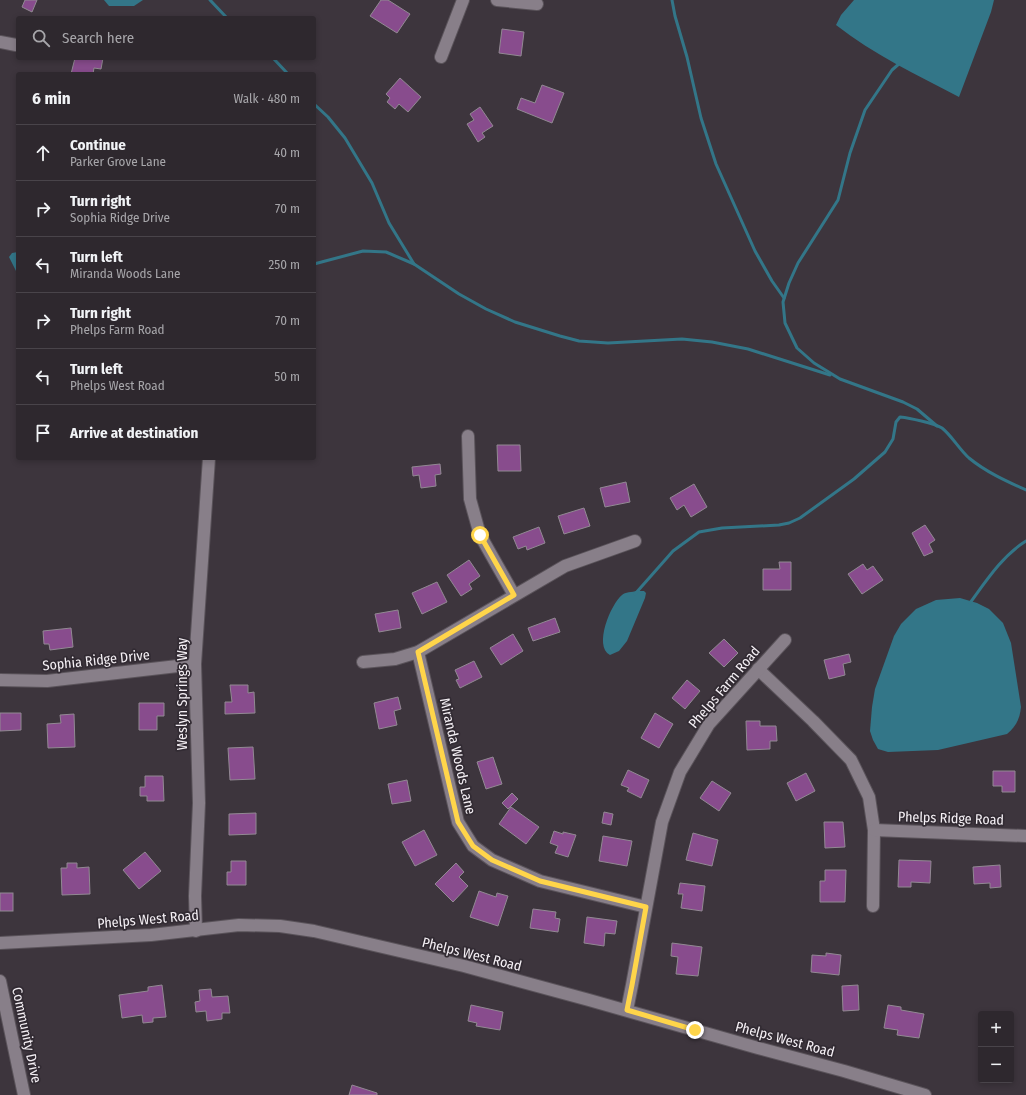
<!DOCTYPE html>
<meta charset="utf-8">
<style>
:root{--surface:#2e282e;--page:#363036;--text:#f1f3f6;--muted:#a7a6aa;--line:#49444a}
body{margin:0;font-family:"Fira Sans Condensed",sans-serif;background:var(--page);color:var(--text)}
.controls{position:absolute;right:12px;bottom:12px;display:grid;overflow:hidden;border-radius:4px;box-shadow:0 2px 6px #0003}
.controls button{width:36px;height:36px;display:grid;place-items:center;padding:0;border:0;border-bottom:1px solid var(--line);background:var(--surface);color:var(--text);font:20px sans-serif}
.stop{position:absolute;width:12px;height:12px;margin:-9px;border:3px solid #ffd54a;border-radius:50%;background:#fff}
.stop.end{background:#ffd54a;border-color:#fff;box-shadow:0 1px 4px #0008}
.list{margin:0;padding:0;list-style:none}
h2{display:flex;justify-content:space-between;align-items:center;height:52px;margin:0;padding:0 16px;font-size:17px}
h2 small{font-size:13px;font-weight:400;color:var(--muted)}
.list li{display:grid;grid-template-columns:26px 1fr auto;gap:12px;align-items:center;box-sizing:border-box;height:56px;padding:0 16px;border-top:1px solid var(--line)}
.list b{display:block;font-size:15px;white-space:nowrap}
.list p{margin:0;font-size:13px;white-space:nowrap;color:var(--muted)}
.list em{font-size:13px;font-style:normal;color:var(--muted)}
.icon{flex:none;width:22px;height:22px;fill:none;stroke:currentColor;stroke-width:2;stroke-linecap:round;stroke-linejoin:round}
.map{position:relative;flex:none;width:1026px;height:1095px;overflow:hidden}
.search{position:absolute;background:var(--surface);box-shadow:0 2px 6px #0003;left:16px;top:16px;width:300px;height:44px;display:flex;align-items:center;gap:10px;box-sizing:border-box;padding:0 14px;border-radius:4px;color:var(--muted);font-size:15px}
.panel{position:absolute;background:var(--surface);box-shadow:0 2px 6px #0003;left:16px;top:72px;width:300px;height:388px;border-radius:4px}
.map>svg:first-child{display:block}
.water{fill:#337688}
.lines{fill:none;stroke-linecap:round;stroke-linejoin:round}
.stream{stroke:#337688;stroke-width:3}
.building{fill:#884c8d;stroke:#928993}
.minor-casing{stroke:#5a535a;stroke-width:14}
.minor{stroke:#887f89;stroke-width:12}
.route{stroke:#ffd54a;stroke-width:5}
.labels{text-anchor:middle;stroke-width:3.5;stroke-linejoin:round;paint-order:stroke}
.street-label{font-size:14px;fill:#f5f0f5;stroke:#322b33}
</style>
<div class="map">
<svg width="1026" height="1095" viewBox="0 0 1026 1095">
<rect width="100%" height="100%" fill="#3d353d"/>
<g class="water">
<polygon points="104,0 143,0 134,6 109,6"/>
<path d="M854,0h140l-3,12 -32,85c-42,-22 -86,-43 -123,-72l5,-10z"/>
<polygon points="18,252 18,275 9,257 12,253"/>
<path d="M637,591h7l2,2 -1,5 -18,43 -8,10 -9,4c-17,-9 1,-51 12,-60 3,-3 10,-3 15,-4z"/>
<path d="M960,598l17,5 12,6 14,14 8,20 10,64c-1,11 -5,20 -14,27l-69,16 -50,2 -10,-3 -5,-9 -3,-9 2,-24 3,-18 19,-53 7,-12 15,-15 20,-9z"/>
</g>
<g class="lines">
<g class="stream">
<polyline points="210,0 227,18"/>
<polyline points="672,0 675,16 687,57 701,118 716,164 755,251 772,281 784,298"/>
<polyline points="273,58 288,74"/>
<polyline points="900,63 892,70 865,110 850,153 838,200 798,263 789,283 783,302 785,323 797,348 814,363 840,379 903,402 917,409 937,426"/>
<polyline points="314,104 328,117 345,138 372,183 389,223 414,264"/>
<polyline points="314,264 363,251 386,252 414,264 459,294 486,309 515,322 560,336 579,341 608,343 682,339 712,342 748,349 830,375"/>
<path d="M635,594l38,-43 26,-19 23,-4 57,-3 10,-2 11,-5 54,-39 31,-27 8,-13 3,-17 4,-5c9,1 34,6 42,11 10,8 17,21 27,30 17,14 37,23 57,32"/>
<path d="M970,603c16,-22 33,-48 56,-62"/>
</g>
</g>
<g class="building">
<polygon points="25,0 37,0 32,12 22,7"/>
<polygon points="381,0 388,0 410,14 397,33 370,16"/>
<polygon points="502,29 524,32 521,56 499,53"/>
<polygon points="75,58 103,58 101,69 94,68 93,74 71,74"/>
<polygon points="400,78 421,97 408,112 399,104 395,109 387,102 390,98 386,94"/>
<polygon points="542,85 564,93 552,123 517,109 521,98 535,103"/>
<polygon points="480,107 493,126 482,133 485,137 478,142 467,124 474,120 470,114"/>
<polygon points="497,445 520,445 521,471 498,471"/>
<polygon points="440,464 441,474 435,475 436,486 421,488 419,475 413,476 412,467"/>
<polygon points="626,482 630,502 605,507 600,488"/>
<polygon points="694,484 707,507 691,517 684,505 677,510 670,498"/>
<polygon points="584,508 590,526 564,534 558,516"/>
<polygon points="925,525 935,540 929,544 933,552 924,556 912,533"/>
<polygon points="539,527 545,543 527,550 526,546 518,549 513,537"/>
<polygon points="469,560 480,576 469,584 472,589 461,596 447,575"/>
<polygon points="779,562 791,562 791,590 763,590 763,569 780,569"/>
<polygon points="863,564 867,570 873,566 883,580 862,594 848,574"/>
<polygon points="437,582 447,602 422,614 412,593"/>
<polygon points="398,610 401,628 379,632 375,614"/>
<polygon points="555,618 560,632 533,641 528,628"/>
<polygon points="71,628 73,647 50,650 49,644 44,644 43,631"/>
<polygon points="513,634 523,651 501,665 490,648"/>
<polygon points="724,639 738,653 724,667 709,653"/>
<polygon points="849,654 851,662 843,664 845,675 829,679 824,660"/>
<polygon points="474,661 482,677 460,688 456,680 459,679 455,670"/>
<polygon points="687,680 700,691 685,709 672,698"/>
<polygon points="230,685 248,685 248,693 254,692 255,713 225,714 225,702 232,702"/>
<polygon points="398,697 401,709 394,711 397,725 379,729 374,703"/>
<polygon points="139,703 164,703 164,716 157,716 157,730 139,730"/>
<polygon points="0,713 21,713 21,730 0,731"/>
<polygon points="655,713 673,724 659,748 641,738"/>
<polygon points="74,714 75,747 48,748 47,724 61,723 60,715"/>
<polygon points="746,721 760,721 760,726 776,726 777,741 770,741 770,749 747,750"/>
<polygon points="253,747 255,779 230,780 228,748"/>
<polygon points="493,757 502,784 486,789 477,762"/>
<polygon points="628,770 649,780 641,798 627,791 629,788 621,785"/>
<polygon points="993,771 1015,771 1015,792 1002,792 1002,786 993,786"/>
<polygon points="806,773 815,791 796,801 787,783"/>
<polygon points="145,776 163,776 164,801 147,801 147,796 140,796 140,787 145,787"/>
<polygon points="407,780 411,801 392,804 388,784"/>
<polygon points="712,781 731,793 719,811 700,798"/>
<polygon points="512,793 518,799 508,809 502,803"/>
<polygon points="511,807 539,827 526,844 499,824"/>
<polygon points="604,812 613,814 611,825 602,823"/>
<polygon points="256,813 256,834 229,835 229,814"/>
<polygon points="824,822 843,822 845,847 825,848"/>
<polygon points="424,830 437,855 415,866 402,842"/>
<polygon points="554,831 563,834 563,832 576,835 568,857 555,853 558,846 550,843"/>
<polygon points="693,833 718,840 712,866 686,860"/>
<polygon points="603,836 632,841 627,866 599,861"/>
<polygon points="145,852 161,871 139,889 123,870"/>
<polygon points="899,860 931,861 930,883 911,882 911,887 898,887"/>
<polygon points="231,861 246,861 246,885 227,885 227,872 231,872"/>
<polygon points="67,863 77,863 77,868 89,867 90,894 62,895 61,868 67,868"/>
<polygon points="456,863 464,872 459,877 468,886 453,902 435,884"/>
<polygon points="1000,865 1001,887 990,888 990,883 974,884 973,867"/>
<polygon points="825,870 846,870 845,902 820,902 820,881 825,881"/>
<polygon points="680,883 705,886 702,911 681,908 683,894 678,894"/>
<polygon points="479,891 496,897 497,893 508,896 498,926 470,917"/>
<rect x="0" y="893" width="13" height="18"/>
<polygon points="533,909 556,912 555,918 560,919 558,932 530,928"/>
<polygon points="587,917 617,921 615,934 605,933 604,946 584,943"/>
<polygon points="672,943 702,947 698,976 676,974 678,957 671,956"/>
<polygon points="826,953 841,955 839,975 811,972 812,955 826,956"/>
<polygon points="162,985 166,1017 153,1018 153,1022 143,1023 142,1015 122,1018 119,995 148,991 148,987"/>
<polygon points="858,985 859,1010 843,1011 842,986"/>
<polygon points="211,989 212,997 228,996 230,1013 222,1013 222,1019 207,1021 206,1011 196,1012 195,1002 200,1001 199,990"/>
<polygon points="471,1005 503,1012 500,1030 476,1026 477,1023 468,1021"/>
<polygon points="888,1005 901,1007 901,1010 924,1014 919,1038 897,1035 898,1030 884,1028"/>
<polygon points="352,1085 377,1093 377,1095 349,1095"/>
</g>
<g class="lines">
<defs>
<g id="minor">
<polyline points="497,0 537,4"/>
<polyline points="0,42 16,45"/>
<polyline points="441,57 463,0"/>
<polyline points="468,436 470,499 480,535 514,595"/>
<polyline points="418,652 458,822 473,846 492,860 540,881 646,907"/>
<polyline points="363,662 395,659 418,652 565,566 635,541"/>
<polyline points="758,669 813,721 851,760 869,797 874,830 873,906"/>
<polyline points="0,680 47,681 195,664"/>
<polyline points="874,830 1026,836"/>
<polyline points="196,931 195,896 199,803 195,664 209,458"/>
<polyline points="0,943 151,935 239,925 280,926 314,931 464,966 589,1000 758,1048 844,1071 925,1095"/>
<polyline points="0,981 24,1095"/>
<polyline points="627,1010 632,985 662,822 680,772 709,724 785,640"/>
</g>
</defs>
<use href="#minor" class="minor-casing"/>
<use href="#minor" class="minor"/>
</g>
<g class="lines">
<polyline class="route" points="480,535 514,595 418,652 458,822 473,846 492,860 540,881 646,907 632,985 627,1010 695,1030"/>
</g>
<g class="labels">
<g class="street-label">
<text transform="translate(96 660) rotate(-6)" y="5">Sophia Ridge Drive</text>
<text transform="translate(724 687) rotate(-50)" y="5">Phelps Farm Road</text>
<text transform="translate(182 694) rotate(-90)" y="5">Weslyn Springs Way</text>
<text transform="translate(458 756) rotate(77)" y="5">Miranda Woods Lane</text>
<text transform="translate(951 818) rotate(2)" y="5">Phelps Ridge Road</text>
<text transform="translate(148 919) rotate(-5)" y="5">Phelps West Road</text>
<text transform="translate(472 954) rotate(14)" y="5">Phelps West Road</text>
<text transform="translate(27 1035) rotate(78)" y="5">Community Drive</text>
<text transform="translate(785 1039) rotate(15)" y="5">Phelps West Road</text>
</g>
</g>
</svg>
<div class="controls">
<button>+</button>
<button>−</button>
</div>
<div class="stop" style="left:480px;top:535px"></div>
<div class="stop end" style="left:695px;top:1030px"></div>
<div class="search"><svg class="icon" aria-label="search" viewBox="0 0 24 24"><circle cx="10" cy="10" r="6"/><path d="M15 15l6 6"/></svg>Search here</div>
<section class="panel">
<h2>6 min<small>Walk · 480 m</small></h2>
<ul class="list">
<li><svg class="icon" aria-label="ahead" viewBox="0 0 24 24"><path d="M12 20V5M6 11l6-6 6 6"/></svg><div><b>Continue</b><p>Parker Grove Lane</p></div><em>40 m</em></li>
<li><svg class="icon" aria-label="right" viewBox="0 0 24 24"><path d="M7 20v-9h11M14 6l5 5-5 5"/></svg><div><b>Turn right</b><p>Sophia Ridge Drive</p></div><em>70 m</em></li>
<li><svg class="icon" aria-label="left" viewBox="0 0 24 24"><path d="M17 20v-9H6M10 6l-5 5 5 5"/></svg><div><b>Turn left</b><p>Miranda Woods Lane</p></div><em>250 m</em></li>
<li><svg class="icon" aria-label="right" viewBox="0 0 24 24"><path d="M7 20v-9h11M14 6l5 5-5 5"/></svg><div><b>Turn right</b><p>Phelps Farm Road</p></div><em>70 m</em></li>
<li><svg class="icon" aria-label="left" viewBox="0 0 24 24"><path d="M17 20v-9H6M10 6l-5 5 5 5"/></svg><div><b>Turn left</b><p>Phelps West Road</p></div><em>50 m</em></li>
<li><svg class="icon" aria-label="arrive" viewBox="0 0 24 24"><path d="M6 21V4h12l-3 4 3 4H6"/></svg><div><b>Arrive at destination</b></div></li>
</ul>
</section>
</div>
